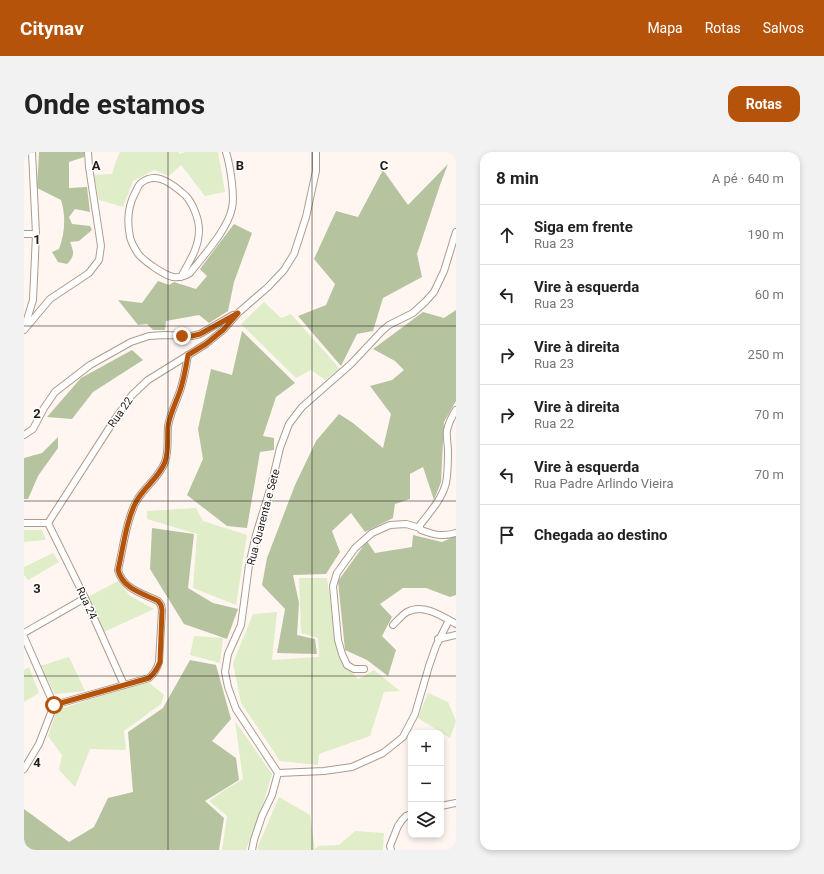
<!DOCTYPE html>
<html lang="pt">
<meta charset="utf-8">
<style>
:root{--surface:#fff;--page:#f2f2f2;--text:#222;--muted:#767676;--line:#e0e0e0;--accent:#b45309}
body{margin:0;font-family:Roboto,sans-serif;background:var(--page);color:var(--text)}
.controls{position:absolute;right:12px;bottom:12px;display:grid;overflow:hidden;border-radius:8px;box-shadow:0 2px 6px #0003}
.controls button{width:36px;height:36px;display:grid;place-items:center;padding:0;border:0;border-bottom:1px solid var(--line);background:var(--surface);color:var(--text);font:20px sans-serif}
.stop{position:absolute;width:12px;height:12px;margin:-9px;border:3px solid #b45309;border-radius:50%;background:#fff}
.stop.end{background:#b45309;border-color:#fff;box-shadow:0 1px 4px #0008}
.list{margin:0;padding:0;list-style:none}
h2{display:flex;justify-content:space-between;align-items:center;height:52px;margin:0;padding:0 16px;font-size:17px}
h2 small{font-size:13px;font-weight:400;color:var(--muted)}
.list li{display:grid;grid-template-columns:26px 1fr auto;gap:12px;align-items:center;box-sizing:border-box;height:60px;padding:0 16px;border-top:1px solid var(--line)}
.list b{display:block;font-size:15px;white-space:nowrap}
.list p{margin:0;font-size:13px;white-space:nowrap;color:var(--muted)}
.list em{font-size:13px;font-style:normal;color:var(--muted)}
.icon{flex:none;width:22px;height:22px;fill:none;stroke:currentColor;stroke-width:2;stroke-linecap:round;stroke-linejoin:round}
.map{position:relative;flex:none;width:432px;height:698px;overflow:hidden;border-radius:12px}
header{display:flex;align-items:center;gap:24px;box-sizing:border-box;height:56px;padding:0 20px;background:var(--accent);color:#fff}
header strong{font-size:19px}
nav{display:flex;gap:22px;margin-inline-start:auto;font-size:14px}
.intro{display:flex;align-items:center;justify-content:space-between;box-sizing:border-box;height:96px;padding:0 24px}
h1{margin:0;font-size:28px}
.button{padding:10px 18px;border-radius:12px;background:var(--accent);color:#fff;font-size:14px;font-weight:700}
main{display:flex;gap:24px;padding:0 24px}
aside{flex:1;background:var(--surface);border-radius:12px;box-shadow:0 2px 6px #0003}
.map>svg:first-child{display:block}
.green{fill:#dfedc8}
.forest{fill:#b5c39f}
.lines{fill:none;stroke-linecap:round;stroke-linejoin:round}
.minor-casing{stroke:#ae9b8d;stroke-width:8}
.minor{stroke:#fff;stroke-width:6}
.route{stroke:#b45309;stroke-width:5}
.grid{fill:none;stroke:#211a15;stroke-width:1;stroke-opacity:0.55}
.labels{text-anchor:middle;stroke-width:3;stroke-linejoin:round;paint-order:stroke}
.street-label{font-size:11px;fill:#211a15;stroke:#fff}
.grid-label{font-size:13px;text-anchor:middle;font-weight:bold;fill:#211a15;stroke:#fff;stroke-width:3;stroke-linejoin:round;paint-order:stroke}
</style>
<header>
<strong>Citynav</strong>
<nav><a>Mapa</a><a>Rotas</a><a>Salvos</a></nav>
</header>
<div class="intro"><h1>Onde estamos</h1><a class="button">Rotas</a></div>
<main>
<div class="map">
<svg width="432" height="698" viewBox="0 0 432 698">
<rect width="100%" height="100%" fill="#fff6f1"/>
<g class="green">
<polygon points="96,0 155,0 155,2 161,0 194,0 201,40 181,44 157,13 145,24 130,18 109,29 99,55 75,48 70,23 88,22 92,9"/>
<polygon points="240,150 257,166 267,162 316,217 301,228 287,218 272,226 217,172"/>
<polygon points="172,356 179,369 223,383 212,453 169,436 173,382 123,367 123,359"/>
<polygon points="0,378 18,378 22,388 0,390"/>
<polygon points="29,401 35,410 4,428 0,423 0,415"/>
<polygon points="275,426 303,426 314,504 334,527 350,518 376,539 360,540 346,584 295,602 294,613 256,609 217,551 209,511 229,462 253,460 248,508 295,505 294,486 277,481"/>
<polygon points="94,429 106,444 130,457 80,480 64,445"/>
<polygon points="170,484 199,486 196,511 166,503"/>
<polygon points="45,505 61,539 31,542 16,514"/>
<polygon points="5,515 15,541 0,550 0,518"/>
<polygon points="123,529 140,543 137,552 100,579 102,598 66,597 51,635 35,618 38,603 24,584 33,558"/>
<polygon points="404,541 424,550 432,569 426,586 394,566"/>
<polygon points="211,569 248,622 239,652 222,698 198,698 203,664 185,649 201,638 219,627"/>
<polygon points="255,645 286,663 291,697 294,694 315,693 331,679 360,681 359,698 234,698 234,694"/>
</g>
<g class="forest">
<path d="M15,0h45v5l-15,5v26l18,-1 3,25 -15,-3 -6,8 3,7 18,2 2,4 -13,11 -9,1c4,10 5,14 -3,22l-9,-2 -6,-10 7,-3c6,-16 7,-33 2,-49l-24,-12z"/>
<polygon points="424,12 416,33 393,102 398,125 359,146 349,179 333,182 317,214 274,164 302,153 311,132 290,107 312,59 334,65 359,18 384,53"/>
<polygon points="210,72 228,81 210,130 204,159 185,171 175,163 142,169 141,178 129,178 123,172 114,173 94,148 118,151 134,129 145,133 150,130 172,137 183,124 176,117"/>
<polygon points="432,158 432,249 420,270 417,330 410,348 399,315 386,322 386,347 371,352 369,366 341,380 327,361 308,379 316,400 302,422 269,423 275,451 273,483 291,487 293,502 253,501 261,457 238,433 243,406 271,333 292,289 315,262 329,271 359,296 367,262 346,234 368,228 380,218 371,209 349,197 364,186 399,160 420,166"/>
<polygon points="218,179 271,231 252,245 239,284 250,286 250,298 236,300 223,376 203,374 163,343 179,307 174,277 187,217 208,223"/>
<polygon points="108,198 119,208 69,240 48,267 23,265 57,226"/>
<polygon points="34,285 34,296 14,324 4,347 0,347 0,306 18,301"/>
<polygon points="128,376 170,382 164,436 189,451 214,457 203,487 160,472 126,417"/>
<polygon points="389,383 418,390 432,384 432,443 426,445 402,436 379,436 356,452 368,465 358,484 372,498 364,524 343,508 321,498 314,429 343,389 351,401 388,395"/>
<polygon points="166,508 192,513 207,567 188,589 212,606 215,628 181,649 200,666 195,698 0,698 0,657 45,690 70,675 84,646 109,640 104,580 139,556"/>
</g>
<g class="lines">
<defs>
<g id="minor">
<polyline points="0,82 12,82"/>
<path d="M157,125c8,-15 18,-29 18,-47 0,-11 -6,-26 -13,-34 -2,-2 -5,-4 -7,-6 -11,-9 -25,-18 -38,-7 -3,2 -4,7 -6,10 -7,13 -8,29 -5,44 1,5 7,16 10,19 7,7 24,19 33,21 7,1 12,-1 17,-4 14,-18 38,-44 42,-65 3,-13 -2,-43 -6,-56"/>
<polyline points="1,174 9,148 12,82 8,0"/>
<polyline points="0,178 26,147 65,121 75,108 77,94 65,15 64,0"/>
<polyline points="0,283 9,277 20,256 31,240 66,213 107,190 125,184 140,183 168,184 176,182 209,163"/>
<polyline points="0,371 24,371 91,267 108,243 124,228 182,192 199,178 214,161 244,135 260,118 270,102 282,65 292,19 292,0"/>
<polyline points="24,371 61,446 100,533"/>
<path d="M396,376v-3c10,-13 22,-26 26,-42 2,-10 2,-21 2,-32 0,-7 -2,-14 -1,-21 2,-8 5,-14 9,-20"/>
<path d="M369,473c4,-4 9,-10 14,-13 16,-9 35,4 49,12"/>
<polyline points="0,481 61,446"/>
<polyline points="0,485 30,553"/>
<polyline points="414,487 432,483"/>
<path d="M340,517h-10l-7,-4 -5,-11 -4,-14 -5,-54 4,-13 18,-25 17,-15 18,-8 16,-1 14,4 1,2c14,5 21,7 35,3"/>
<path d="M0,617l15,-25 15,-39 95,-27c6,-5 8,-9 10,-16l3,-52 -1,-5 -3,-4c-16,-8 -35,-12 -40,-31 5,-21 8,-49 18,-68 8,-15 23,-24 29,-40 4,-11 2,-24 3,-36 2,-12 8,-24 12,-35 4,-12 6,-24 8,-36"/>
<polyline points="254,621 300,619 328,615 359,601 379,585 391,562 405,514 412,494 425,468"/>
<polyline points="417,654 432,651"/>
<polyline points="228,698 230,688 238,664 248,643 254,621 212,557 204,535 201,520 204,502 217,473 225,413 232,383 247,334 256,296 265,272 278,255 327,212 358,179 365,173 389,161 401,150 410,140 420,119 432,80"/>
<polyline points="367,698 366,694 374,674 378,668 382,664 387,662"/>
</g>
</defs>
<use href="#minor" class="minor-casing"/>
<use href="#minor" class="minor"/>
</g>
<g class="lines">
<path class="route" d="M30,553l95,-27c6,-5 8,-9 11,-16l2,-52 -1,-5 -3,-4c-16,-8 -35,-12 -40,-31 5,-21 8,-49 18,-68 8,-15 23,-24 29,-40 4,-11 2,-24 3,-36 2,-12 8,-24 12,-35 4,-12 6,-24 8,-36l18,-11 17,-14 15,-17 -38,21 -8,2h-10"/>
</g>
<path class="grid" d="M144,0v698M288,0v698M0,174h432M0,349h432M0,524h432"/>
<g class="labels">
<g class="street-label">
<text transform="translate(96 260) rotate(-55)" y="4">Rua 22</text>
<text transform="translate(239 365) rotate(-75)" y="4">Rua Quarenta e Sete</text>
<text transform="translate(63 451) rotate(65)" y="4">Rua 24</text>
</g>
</g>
<g class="grid-label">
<text x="72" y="18">A</text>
<text x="216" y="18">B</text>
<text x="360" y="18">C</text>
<text x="13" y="92">1</text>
<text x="13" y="266">2</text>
<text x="13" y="441">3</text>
<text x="13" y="615">4</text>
</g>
</svg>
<div class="controls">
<button>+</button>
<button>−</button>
<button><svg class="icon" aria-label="layers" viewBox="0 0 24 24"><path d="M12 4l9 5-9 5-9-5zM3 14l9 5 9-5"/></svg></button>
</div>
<div class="stop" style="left:30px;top:553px"></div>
<div class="stop end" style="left:158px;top:184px"></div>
</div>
<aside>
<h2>8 min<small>A pé · 640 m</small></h2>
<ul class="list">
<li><svg class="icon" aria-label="ahead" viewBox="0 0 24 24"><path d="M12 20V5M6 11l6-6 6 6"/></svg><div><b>Siga em frente</b><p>Rua 23</p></div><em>190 m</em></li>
<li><svg class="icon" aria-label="left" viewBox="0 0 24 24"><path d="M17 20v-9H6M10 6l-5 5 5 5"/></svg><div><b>Vire à esquerda</b><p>Rua 23</p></div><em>60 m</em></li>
<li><svg class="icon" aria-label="right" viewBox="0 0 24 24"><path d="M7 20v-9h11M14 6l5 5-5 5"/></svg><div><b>Vire à direita</b><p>Rua 23</p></div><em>250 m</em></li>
<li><svg class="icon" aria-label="right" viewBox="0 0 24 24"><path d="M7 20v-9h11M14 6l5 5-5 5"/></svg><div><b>Vire à direita</b><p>Rua 22</p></div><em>70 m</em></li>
<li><svg class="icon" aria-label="left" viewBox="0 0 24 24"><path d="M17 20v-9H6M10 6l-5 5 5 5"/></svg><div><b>Vire à esquerda</b><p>Rua Padre Arlindo Vieira</p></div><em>70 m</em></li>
<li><svg class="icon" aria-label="arrive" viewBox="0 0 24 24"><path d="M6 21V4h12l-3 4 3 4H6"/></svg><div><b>Chegada ao destino</b></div></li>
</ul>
</aside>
</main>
